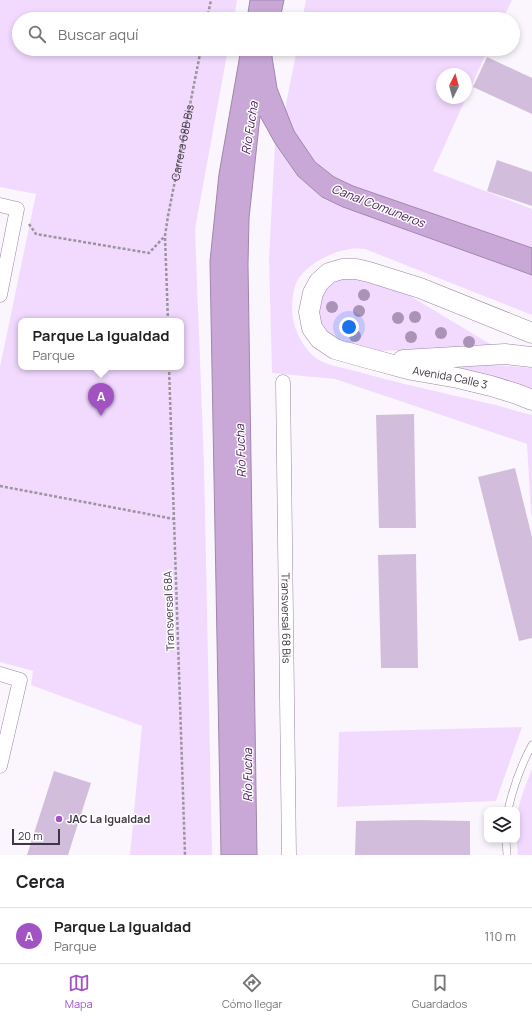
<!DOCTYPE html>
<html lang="es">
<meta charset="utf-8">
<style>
:root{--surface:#fff;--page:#f2f2f2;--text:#202124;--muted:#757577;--line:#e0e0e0;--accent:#a152c3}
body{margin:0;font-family:Manrope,sans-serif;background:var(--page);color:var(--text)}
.controls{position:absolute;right:12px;bottom:12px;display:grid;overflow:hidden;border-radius:8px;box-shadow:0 2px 6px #0003}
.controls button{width:36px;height:36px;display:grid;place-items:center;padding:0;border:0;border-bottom:1px solid var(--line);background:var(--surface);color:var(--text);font:20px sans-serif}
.compass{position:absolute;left:436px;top:68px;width:36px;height:36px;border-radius:50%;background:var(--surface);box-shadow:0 2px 6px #0003;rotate:6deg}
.scale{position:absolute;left:12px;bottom:10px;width:48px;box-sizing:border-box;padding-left:4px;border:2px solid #3e3642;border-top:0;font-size:11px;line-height:14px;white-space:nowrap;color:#3e3642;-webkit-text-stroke:3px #fff;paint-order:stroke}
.you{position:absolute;left:349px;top:327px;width:14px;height:14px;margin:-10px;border:3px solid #fff;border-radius:50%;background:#1a73e8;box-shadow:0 0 0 6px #1a73e833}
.badge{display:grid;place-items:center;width:26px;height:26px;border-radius:50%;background:var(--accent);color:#fff;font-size:13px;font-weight:700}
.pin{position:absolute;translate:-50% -33px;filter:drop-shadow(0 1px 2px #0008)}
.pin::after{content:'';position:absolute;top:21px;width:14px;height:12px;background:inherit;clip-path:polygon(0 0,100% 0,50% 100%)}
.popup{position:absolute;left:18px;top:318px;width:166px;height:52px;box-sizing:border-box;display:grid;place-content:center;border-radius:8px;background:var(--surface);filter:drop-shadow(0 1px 3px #0005);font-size:13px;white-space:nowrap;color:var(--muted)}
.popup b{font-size:15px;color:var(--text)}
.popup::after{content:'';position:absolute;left:50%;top:100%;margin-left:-8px;border:8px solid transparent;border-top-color:var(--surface)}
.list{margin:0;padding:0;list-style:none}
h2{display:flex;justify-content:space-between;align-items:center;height:52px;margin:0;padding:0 16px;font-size:17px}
h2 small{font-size:13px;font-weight:400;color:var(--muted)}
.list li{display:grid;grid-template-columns:26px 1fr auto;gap:12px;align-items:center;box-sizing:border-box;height:56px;padding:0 16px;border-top:1px solid var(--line)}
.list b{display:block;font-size:15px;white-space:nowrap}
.list p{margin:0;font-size:13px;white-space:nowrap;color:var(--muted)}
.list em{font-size:13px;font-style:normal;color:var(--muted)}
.icon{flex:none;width:22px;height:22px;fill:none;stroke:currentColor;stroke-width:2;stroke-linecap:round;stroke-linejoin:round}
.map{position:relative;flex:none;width:532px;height:855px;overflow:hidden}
.search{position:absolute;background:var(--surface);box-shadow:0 2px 6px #0003;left:12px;right:12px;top:12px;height:44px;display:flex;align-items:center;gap:10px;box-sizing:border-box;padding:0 14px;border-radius:22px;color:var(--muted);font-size:15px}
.sheet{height:108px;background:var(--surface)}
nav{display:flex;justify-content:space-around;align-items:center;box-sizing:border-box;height:56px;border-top:1px solid var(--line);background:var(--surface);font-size:11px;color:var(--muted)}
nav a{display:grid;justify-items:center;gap:2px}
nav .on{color:var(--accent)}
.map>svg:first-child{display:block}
.green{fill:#f2dafe;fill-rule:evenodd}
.water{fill:#c9a8d8;stroke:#9f86ab}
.building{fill:#d2bedc}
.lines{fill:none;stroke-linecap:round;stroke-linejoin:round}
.lane-casing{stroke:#9885a1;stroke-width:8}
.street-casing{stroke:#9885a1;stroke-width:15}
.secondary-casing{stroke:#9885a1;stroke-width:21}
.path{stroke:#9b949e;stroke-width:2.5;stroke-dasharray:3 2;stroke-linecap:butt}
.lane{stroke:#fff;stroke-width:7}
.street{stroke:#fff;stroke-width:14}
.secondary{stroke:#fff;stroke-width:20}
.tree{fill:#ab92b7}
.poi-dot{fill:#a152c3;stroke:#fff;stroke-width:1.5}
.labels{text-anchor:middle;stroke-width:3;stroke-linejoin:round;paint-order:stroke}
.street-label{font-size:11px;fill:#3e3642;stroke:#fff}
.poi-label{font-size:11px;font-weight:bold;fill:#3e3642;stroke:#fff;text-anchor:start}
.water-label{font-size:12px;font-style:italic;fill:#49205a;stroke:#fff}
</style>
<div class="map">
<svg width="532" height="855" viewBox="0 0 532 855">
<rect width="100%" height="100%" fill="#fbf6fd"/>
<g class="green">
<path d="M0,0h237l-3,19h-215v30h209l-33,180 9,235 8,391h-82l12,-129 -111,-41 2,-14 -33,-9v-295l36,-173 -36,-7zM21,321h160v46h-160z"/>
<polygon points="306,0 512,0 503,19 302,19"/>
<polygon points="297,49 488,49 466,98 466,74 442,74 442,98 466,98 433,171 532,209 532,248 353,186 334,177 315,162 293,131 285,109"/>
<path d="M275,143l23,33 24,21 21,10 189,68v40l-167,-66c-5,0 -10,-1 -15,0 -19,3 -43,15 -53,32 -4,9 -5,20 -5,30 1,16 8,31 19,43 11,11 30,13 44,17 42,12 85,21 127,31 17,3 33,9 50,13v103l-1,-5 -4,-69 -192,-65 -63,-6 -3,-114z"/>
<polygon points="340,278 372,280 407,294 490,344 491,346 487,349 369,351 333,339 318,322 320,291"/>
<polygon points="495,365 532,368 532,392 444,366"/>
<polygon points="522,727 496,801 337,807 339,732"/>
<path d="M532,769v86h-14c-1,-11 -3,-30 -1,-41 3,-15 9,-30 15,-45z"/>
</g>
<g class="water">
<polygon points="250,0 284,0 280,19 247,19"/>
<polygon points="241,49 273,49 272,57 277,88 294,131 315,162 334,177 353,186 532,248 532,275 343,207 322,197 298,176 275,143 260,116 249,218 248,264 257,855 221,855 210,261 219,174"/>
</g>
<g class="building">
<polygon points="487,57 532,78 532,114 473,87"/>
<polygon points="497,160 532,172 532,206 487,191"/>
<polygon points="414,414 416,528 379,528 376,415"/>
<polygon points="515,468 532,537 532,638 519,641 478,477"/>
<polygon points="416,554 418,668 381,668 378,555"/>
<polygon points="54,771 91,783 68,855 27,855"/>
<polygon points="417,820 470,821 470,855 355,855 356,821"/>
</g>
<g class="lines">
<defs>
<g id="lane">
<path d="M508,810c5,-22 13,-45 24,-65"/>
<polyline points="506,840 507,855"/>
</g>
<g id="street">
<polyline points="0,205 17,209 0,295"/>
<path id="s2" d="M283,382l6,473"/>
<polyline points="0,674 20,680 0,766"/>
</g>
<g id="secondary">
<path id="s3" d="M532,333l-112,-45 -51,-16 -13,-3h-14l-13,4 -10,9 -6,11 -4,19 3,16 8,11 15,10 32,9 45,12 46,8 33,8 26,8 15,6"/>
<polyline points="403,360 505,354 532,357"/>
</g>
</defs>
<use href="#lane" class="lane-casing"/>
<use href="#street" class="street-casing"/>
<use href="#secondary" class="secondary-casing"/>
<g class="path">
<polyline points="207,19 211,0"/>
<polyline points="29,224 36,234 149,253 164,237"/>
<path id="s1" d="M168,321l-3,-85 3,-20 33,-167"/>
<polyline points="169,367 185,855"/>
<polyline points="0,486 174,519"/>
</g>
<use href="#lane" class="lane"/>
<use href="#street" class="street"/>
<use href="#secondary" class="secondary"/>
</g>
<g class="tree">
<circle cx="364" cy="295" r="6"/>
<circle cx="332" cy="307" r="6"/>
<circle cx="359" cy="311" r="6"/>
<circle cx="415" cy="317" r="6"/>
<circle cx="398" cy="318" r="6"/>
<circle cx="441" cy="333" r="6"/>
<circle cx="355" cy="336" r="6"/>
<circle cx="411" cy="337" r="6"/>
<circle cx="469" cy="342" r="6"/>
</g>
<circle class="poi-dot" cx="59" cy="819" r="4"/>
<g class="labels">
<g class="street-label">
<text dy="4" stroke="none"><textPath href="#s1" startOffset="180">Carrera 68B Bis</textPath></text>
<text dy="4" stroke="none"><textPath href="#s3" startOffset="427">Avenida Calle 3</textPath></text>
<text transform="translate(169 611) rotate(-92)" y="4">Transversal 68A</text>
<text dy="4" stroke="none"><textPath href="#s2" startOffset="236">Transversal 68 Bis</textPath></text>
</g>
<g class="poi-label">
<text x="67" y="823">JAC La Igualdad</text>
</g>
<g class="water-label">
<text transform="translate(250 128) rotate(-81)" y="4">Río Fucha</text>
<text transform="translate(378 206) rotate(21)" y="4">Canal Comuneros</text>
<text transform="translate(241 451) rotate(-92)" y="4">Río Fucha</text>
<text transform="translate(248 775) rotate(-90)" y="4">Río Fucha</text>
</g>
</g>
</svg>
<div class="controls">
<button><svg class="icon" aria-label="layers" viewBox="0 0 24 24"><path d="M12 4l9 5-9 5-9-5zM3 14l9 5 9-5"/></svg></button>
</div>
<svg class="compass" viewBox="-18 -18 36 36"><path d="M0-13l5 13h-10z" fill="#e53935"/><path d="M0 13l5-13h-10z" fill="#757577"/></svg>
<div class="scale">20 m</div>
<div class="you"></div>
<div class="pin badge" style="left:101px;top:416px">A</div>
<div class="popup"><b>Parque La Igualdad</b>Parque</div>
<div class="search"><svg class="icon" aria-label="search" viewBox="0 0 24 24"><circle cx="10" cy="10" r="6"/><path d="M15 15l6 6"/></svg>Buscar aquí</div>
</div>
<section class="sheet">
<h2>Cerca<small></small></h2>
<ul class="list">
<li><span class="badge">A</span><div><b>Parque La Igualdad</b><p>Parque</p></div><em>110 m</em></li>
</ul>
</section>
<nav>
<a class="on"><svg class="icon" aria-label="map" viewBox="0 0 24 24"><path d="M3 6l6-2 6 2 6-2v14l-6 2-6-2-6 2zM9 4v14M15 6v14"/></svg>Mapa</a>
<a><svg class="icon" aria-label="directions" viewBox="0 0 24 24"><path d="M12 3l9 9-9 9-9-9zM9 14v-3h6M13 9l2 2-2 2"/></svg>Cómo llegar</a>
<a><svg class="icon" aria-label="saved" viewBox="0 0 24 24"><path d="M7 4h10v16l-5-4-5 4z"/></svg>Guardados</a>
</nav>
